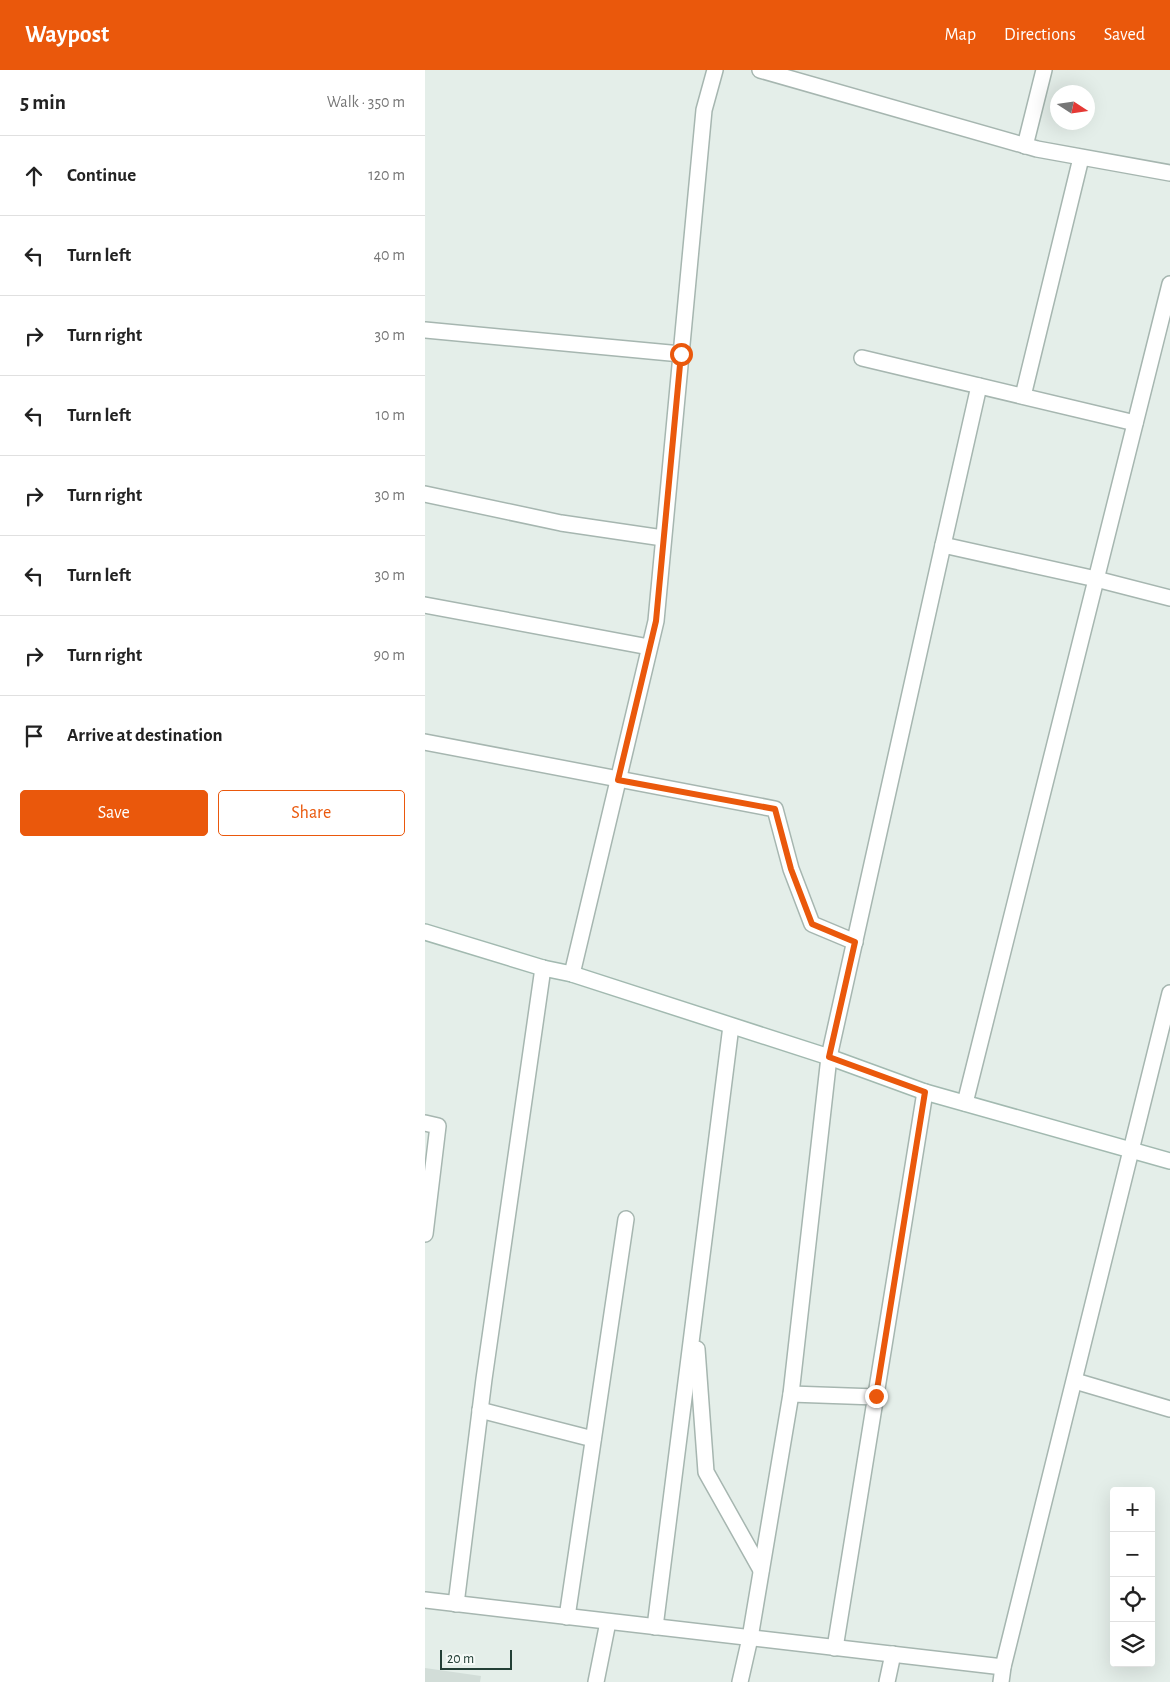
<!DOCTYPE html>
<meta charset="utf-8">
<style>
:root{--surface:#fff;--page:#f2f2f2;--text:#222;--muted:#767676;--line:#e0e0e0;--accent:#ea580c}
body{margin:0;font-family:"Alegreya Sans",sans-serif;background:var(--page);color:var(--text)}
.controls{position:absolute;right:15px;bottom:15px;display:grid;overflow:hidden;border-radius:5px;box-shadow:0 5px 20px #0002}
.controls button{width:45px;height:45px;display:grid;place-items:center;padding:0;border:0;border-bottom:1px solid var(--line);background:var(--surface);color:var(--text);font:25px sans-serif}
.compass{position:absolute;left:625px;top:15px;width:45px;height:45px;border-radius:50%;background:var(--surface);box-shadow:0 5px 20px #0002;rotate:102deg}
.scale{position:absolute;left:15px;bottom:12px;width:72px;box-sizing:border-box;padding-left:5px;border:2px solid #233f36;border-top:0;font-size:14px;line-height:18px;white-space:nowrap;color:#233f36;-webkit-text-stroke:4px #f5faf7;paint-order:stroke}
.stop{position:absolute;width:15px;height:15px;margin:-11px;border:4px solid #ea580c;border-radius:50%;background:#fff}
.stop.end{background:#ea580c;border-color:#fff;box-shadow:0 1px 5px #0008}
.list{margin:0;padding:0;list-style:none}
h2{display:flex;justify-content:space-between;align-items:center;height:65px;margin:0;padding:0 20px;font-size:21px}
h2 small{font-size:16px;font-weight:400;color:var(--muted)}
.list li{display:grid;grid-template-columns:32px 1fr auto;gap:15px;align-items:center;box-sizing:border-box;height:80px;padding:0 20px;border-top:1px solid var(--line)}
.list b{display:block;font-size:19px;white-space:nowrap}
.list em{font-size:16px;font-style:normal;color:var(--muted)}
.actions{display:flex;gap:10px;padding:15px 20px}
.actions a{flex:1;padding:11px 0;border:1px solid var(--accent);border-radius:5px;text-align:center;font-size:18px;color:var(--accent)}
.actions .main{background:var(--accent);color:#fff}
.icon{flex:none;width:28px;height:28px;fill:none;stroke:currentColor;stroke-width:2;stroke-linecap:round;stroke-linejoin:round}
.map{position:relative;flex:none;width:745px;height:1612px;overflow:hidden}
header{display:flex;align-items:center;gap:30px;box-sizing:border-box;height:70px;padding:0 25px;background:var(--accent);color:#fff}
header strong{font-size:24px}
nav{display:flex;gap:28px;margin-inline-start:auto;font-size:18px}
main{display:flex}
aside{flex:1;background:var(--surface)}
.map>svg:first-child{display:block}
.built{fill:#d2ddd8}
.lines{fill:none;stroke-linecap:round;stroke-linejoin:round}
.street-casing{stroke:#a6b6b0;stroke-width:18}
.secondary-casing{stroke:#a2b9b0;stroke-width:18}
.street{stroke:#fff;stroke-width:15}
.secondary{stroke:#fff;stroke-width:15}
.route{stroke:#ea580c;stroke-width:6}
</style>
<header>
<strong>Waypost</strong>
<nav><a>Map</a><a>Directions</a><a>Saved</a></nav>
</header>
<main>
<aside>
<h2>5 min<small>Walk · 350 m</small></h2>
<ul class="list">
<li><svg class="icon" aria-label="ahead" viewBox="0 0 24 24"><path d="M12 20V5M6 11l6-6 6 6"/></svg><div><b>Continue</b></div><em>120 m</em></li>
<li><svg class="icon" aria-label="left" viewBox="0 0 24 24"><path d="M17 20v-9H6M10 6l-5 5 5 5"/></svg><div><b>Turn left</b></div><em>40 m</em></li>
<li><svg class="icon" aria-label="right" viewBox="0 0 24 24"><path d="M7 20v-9h11M14 6l5 5-5 5"/></svg><div><b>Turn right</b></div><em>30 m</em></li>
<li><svg class="icon" aria-label="left" viewBox="0 0 24 24"><path d="M17 20v-9H6M10 6l-5 5 5 5"/></svg><div><b>Turn left</b></div><em>10 m</em></li>
<li><svg class="icon" aria-label="right" viewBox="0 0 24 24"><path d="M7 20v-9h11M14 6l5 5-5 5"/></svg><div><b>Turn right</b></div><em>30 m</em></li>
<li><svg class="icon" aria-label="left" viewBox="0 0 24 24"><path d="M17 20v-9H6M10 6l-5 5 5 5"/></svg><div><b>Turn left</b></div><em>30 m</em></li>
<li><svg class="icon" aria-label="right" viewBox="0 0 24 24"><path d="M7 20v-9h11M14 6l5 5-5 5"/></svg><div><b>Turn right</b></div><em>90 m</em></li>
<li><svg class="icon" aria-label="arrive" viewBox="0 0 24 24"><path d="M6 21V4h12l-3 4 3 4H6"/></svg><div><b>Arrive at destination</b></div></li>
</ul>
<div class="actions"><a class="main">Save</a><a>Share</a></div>
</aside>
<div class="map">
<svg width="745" height="1612" viewBox="0 0 745 1612">
<rect width="100%" height="100%" fill="#e4eee9"/>
<polygon class="built" points="0,1598 56,1606 55,1612 0,1612"/>
<g class="lines">
<defs>
<g id="street">
<polyline points="335,0 612,79 745,103"/>
<polyline points="600,76 619,0"/>
<polyline points="0,260 256,284"/>
<polyline points="437,288 710,353"/>
<polyline points="598,326 656,88"/>
<polyline points="0,424 136,453 238,468"/>
<polyline points="518,475 554,316"/>
<polyline points="0,535 224,577"/>
<polyline points="0,672 350,739 366,799 387,854 430,872"/>
<polyline points="147,904 231,551 279,40 290,0"/>
<polyline points="540,1033 745,214"/>
<polyline points="0,1053 13,1056 0,1164"/>
<polyline points="272,1279 281,1402 336,1500"/>
<polyline points="650,1311 745,1339"/>
<polyline points="366,1324 451,1327"/>
<polyline points="55,1340 168,1369"/>
<polyline points="0,1530 578,1597"/>
<polyline points="31,1534 59,1309 118,898"/>
<polyline points="142,1547 201,1149"/>
<polyline points="230,1557 306,956"/>
<polyline points="410,1578 500,1022"/>
<polyline points="171,1612 183,1552"/>
<polyline points="315,1612 325,1568 366,1324 404,987 518,475 671,509 745,528"/>
<polyline points="462,1612 468,1584"/>
<polyline points="576,1612 578,1597 745,923"/>
</g>
<polyline id="secondary" points="0,862 118,898 147,904 404,987 500,1022 745,1091"/>
</defs>
<use href="#street" class="street-casing"/>
<use href="#secondary" class="secondary-casing"/>
<use href="#street" class="street"/>
<use href="#secondary" class="secondary"/>
</g>
<g class="lines">
<polyline class="route" points="256,284 231,551 193,710 350,739 366,799 387,854 430,872 404,987 500,1022 451,1326"/>
</g>
</svg>
<div class="controls">
<button>+</button>
<button>−</button>
<button><svg class="icon" aria-label="locate" viewBox="0 0 24 24"><circle cx="12" cy="12" r="6"/><path d="M12 2v4M12 18v4M2 12h4M18 12h4"/></svg></button>
<button><svg class="icon" aria-label="layers" viewBox="0 0 24 24"><path d="M12 4l9 5-9 5-9-5zM3 14l9 5 9-5"/></svg></button>
</div>
<svg class="compass" viewBox="-18 -18 36 36"><path d="M0-13l5 13h-10z" fill="#e53935"/><path d="M0 13l5-13h-10z" fill="#767676"/></svg>
<div class="scale">20 m</div>
<div class="stop" style="left:256px;top:284px"></div>
<div class="stop end" style="left:451px;top:1326px"></div>
</div>
</main>
